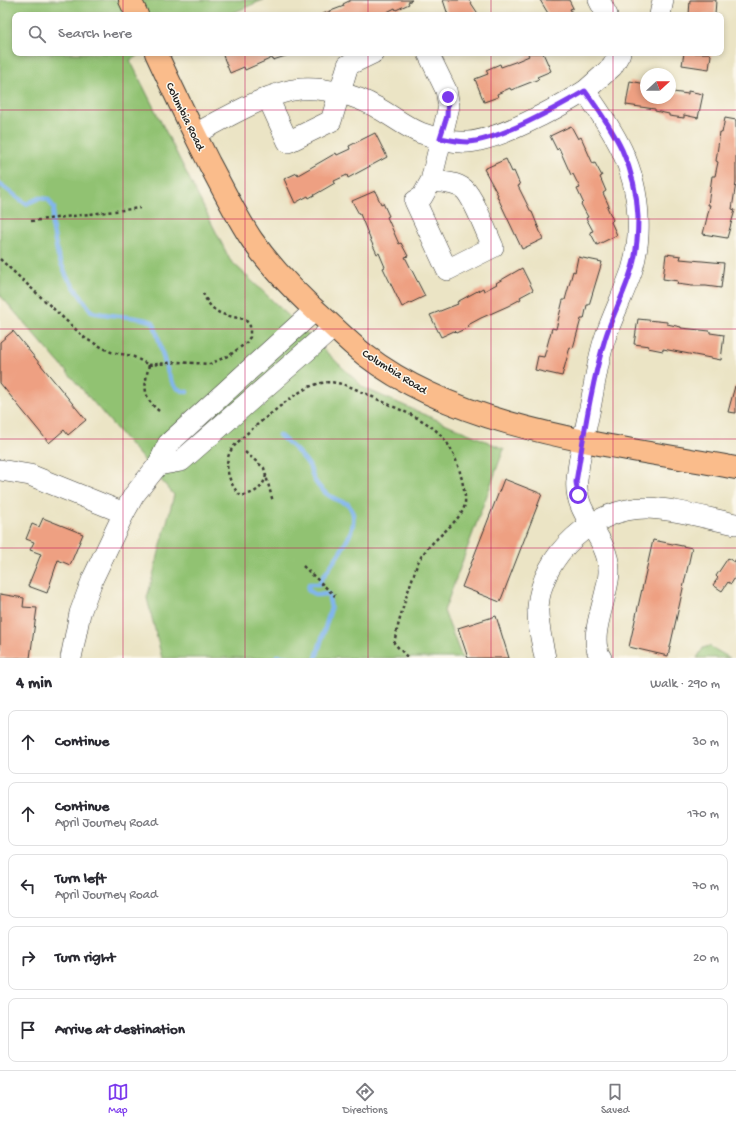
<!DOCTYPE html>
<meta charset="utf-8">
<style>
:root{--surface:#fff;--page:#f2f2f3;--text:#2b2b33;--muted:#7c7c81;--line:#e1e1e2;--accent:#7c3aed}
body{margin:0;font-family:"Gochi Hand",sans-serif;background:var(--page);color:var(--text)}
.compass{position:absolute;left:640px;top:68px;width:36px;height:36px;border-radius:50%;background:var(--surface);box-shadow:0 2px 6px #0003;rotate:69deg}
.stop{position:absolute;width:12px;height:12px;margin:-9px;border:3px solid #7c3aed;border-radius:50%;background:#fff}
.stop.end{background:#7c3aed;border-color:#fff;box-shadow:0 1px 4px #0008}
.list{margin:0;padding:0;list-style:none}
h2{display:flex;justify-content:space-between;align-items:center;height:52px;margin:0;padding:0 16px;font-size:17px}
h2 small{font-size:13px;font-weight:400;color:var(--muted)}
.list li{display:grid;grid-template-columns:26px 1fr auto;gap:12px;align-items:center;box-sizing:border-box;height:64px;margin:0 8px 8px;padding:0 8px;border:1px solid var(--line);border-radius:8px}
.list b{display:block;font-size:15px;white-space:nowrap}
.list p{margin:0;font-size:13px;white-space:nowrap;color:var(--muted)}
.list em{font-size:13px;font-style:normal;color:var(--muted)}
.icon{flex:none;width:22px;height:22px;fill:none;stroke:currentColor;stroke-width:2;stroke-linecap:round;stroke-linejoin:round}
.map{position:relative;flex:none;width:736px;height:658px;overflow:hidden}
.search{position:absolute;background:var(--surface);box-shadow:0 2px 6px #0003;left:12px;right:12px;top:12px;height:44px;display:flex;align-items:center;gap:10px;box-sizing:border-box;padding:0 14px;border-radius:8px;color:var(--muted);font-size:15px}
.sheet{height:412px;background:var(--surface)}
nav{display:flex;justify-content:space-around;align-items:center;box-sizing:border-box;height:56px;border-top:1px solid var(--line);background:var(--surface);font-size:11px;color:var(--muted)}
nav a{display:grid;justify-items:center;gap:2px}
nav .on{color:var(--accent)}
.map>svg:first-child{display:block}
.green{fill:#91c272;stroke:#566f47}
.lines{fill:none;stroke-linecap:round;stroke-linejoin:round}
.stream{stroke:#81b5ee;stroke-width:4.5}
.building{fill:#eea082}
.minor-casing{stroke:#3b3a35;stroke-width:22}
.major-casing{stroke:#3b3a35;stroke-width:24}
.path{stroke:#3b3a35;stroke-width:2.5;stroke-dasharray:3 3;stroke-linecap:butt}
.minor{stroke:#fff;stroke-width:21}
.major{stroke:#fabc8b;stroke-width:22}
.route{stroke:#7c3aed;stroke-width:5}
.grid{fill:none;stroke:#c2185b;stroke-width:1;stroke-opacity:0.55}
.labels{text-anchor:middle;stroke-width:3;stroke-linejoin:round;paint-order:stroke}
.street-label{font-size:12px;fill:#1c1c1c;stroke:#fbf7ec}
</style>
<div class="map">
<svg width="736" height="658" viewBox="0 0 736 658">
<rect width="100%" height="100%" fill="#fbf7ec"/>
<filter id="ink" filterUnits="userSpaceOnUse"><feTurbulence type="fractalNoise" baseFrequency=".025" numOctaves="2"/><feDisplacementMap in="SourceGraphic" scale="8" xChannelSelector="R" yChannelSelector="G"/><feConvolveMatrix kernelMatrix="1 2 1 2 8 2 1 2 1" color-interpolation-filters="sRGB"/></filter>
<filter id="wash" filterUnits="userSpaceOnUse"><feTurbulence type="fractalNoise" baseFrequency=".012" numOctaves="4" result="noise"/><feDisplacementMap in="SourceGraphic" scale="16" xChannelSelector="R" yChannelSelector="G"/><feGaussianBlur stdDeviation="0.9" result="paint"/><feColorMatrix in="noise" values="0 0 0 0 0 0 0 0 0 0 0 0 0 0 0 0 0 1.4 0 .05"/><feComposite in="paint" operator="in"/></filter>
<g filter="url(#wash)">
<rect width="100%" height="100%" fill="#ebe4c5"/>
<g class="green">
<polygon points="0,0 263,0 228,15 15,15 15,53 143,53 130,60 230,260 364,388 504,449 444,611 462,658 162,658 147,598 174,495 0,295"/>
<polygon points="709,646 730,658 697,658 703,648"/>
</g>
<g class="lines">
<g class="stream">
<path d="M0,184l26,20 13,-6 9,1 6,9 -2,17 6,31 9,21 25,35c19,5 44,3 61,10 7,15 12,54 23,65 2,2 7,4 11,5"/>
<path d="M279,435c10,9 21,17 29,29 4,5 3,12 7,17 7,12 20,19 33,23 2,3 5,8 5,11 4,21 -24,50 -34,69h-10l-1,6 8,5 12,-1 3,14 -15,50"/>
<polyline points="276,658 277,656 293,658"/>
</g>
</g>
<g id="blocks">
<g class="building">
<polygon points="351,0 412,0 408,2 409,4 396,10 395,8 381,15 320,15 344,6 343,4"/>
<polygon points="443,0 469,0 479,15 448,15"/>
<polygon points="540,0 569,0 573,8 570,9 573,15 549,15"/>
<polygon points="690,0 716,0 715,15 689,15"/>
<polygon points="222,53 295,53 273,60 272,58 245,70 244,67 230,73"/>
<polygon points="529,53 543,53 551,71 537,77 539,79 511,90 510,88 497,94 498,97 484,102 475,79 488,74 486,70 500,64 501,67 515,62 529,56 528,54"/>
<polygon points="684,53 709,53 711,55 709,69 682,65"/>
<polygon points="630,81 646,84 646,98 670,98 670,89 674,90 673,92 688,94 688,91 703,94 698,118 684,115 684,118 669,116 669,114 655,111 655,109 626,105"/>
<polygon points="725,118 736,120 736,183 732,209 735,210 727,238 703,234 710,205 708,205 712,176 715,176 718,162 716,161 720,132 722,133"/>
<polygon points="571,126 578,139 581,137 593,164 595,163 602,176 600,177 606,191 603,193 609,206 607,207 613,220 611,222 617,235 597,245 590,232 593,231 586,218 588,217 581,204 583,202 577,189 580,188 573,174 571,175 559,148 557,150 550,136"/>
<polygon points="375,133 387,157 348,178 347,175 334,181 335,183 309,198 308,196 295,203 284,179 297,173 298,175 336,153 337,155 350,149 349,146"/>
<polygon points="506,159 512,172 514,171 520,185 518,186 531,212 532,212 543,239 522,249 497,196 498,195 484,169"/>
<polygon points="375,191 381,204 383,203 389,216 387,217 399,244 401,243 408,256 405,257 425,296 402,307 383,268 385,267 379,253 377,254 371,241 360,214 359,214 352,201"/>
<polygon points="666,254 681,256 680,259 724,263 721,288 706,286 692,286 677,284 678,281 663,279"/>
<polygon points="578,257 602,262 589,305 587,305 584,319 581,319 573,348 570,347 562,376 535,370 538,356 544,357 552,328 556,329 563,300 565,300 573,271 575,272"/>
<polygon points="522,268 533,290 520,297 521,299 508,306 481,318 468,325 469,327 456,333 454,331 441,337 430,315 458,304 457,302 483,288 484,291 497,284 496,283"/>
<polygon points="638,319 667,322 667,324 681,327 681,328 710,331 710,333 724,335 721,360 663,349 663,351 648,348 649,346 634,344"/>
<polygon points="13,331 86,420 68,435 64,430 49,443 0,383 0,342"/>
<polygon points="735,386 736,386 736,413 728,412"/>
<polygon points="504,479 542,494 500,602 462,587"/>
<polygon points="43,518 83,534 70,565 58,560 47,593 28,586 41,554 30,550 34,542 26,539 32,524 39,527"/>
<polygon points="653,540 692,548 668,656 629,647"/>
<polygon points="728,558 734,562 736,559 736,576 731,584 728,582 722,591 713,585 718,578 716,576"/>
<polygon points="0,594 24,598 23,607 37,608 30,658 0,658"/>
<polygon points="496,616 509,658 468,658 458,628"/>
</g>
</g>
</g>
<g filter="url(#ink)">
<use href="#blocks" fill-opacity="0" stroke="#3b3a35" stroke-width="1"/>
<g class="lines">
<defs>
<g id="minor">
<polyline points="599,0 607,15"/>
<polyline points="660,15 663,0"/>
<path d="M428,53l18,37 3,16 -18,75 -9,16 -7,4 32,69 46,-23c-6,-13 -19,-49 -29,-58 -9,-7 -23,-7 -33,-8"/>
<polyline points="585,91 612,67 620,53"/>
<polyline points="268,98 288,142 331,121 348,65 373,53"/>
<path d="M195,134c29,-15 73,-42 105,-45 25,-2 55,6 76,18 15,8 29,20 45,26 14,5 32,10 47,9 31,-2 89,-34 117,-51 29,41 51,74 53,126 1,18 -1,36 -6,53 -8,23 -19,45 -27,68 -7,21 -10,43 -14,65 -5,25 -12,51 -14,77 -4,34 31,56 32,90 1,24 -23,67 -8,88"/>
<polyline points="158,465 181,461 334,327"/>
<polyline points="0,470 30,475 124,513"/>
<polyline points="71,658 80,613 93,578 124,513 134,495 158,465 168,444 315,310"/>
<path d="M545,658c-3,-17 -8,-34 -7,-51 4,-53 56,-99 108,-99 26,0 64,11 90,16"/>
</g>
<g id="major">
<polyline points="130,0 137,15"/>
<path d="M156,53c17,37 35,74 53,110 14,26 27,53 43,77 21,30 46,55 73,79 13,12 26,25 40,36 100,77 250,90 371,113"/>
</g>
</defs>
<use href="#minor" class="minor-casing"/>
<use href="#major" class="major-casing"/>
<g class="path">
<polyline points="31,221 140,208"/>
<path d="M0,259l86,80 25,13 21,4 17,9 28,-3 33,2 20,-9 16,-12 4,-6v-11l-5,-7c-24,-4 -33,-5 -43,-28"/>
<path d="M149,365c-5,21 -7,32 10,46"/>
<polyline points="245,452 264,468 273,502"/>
<path d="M266,475c-3,14 -11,18 -25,21 -11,-10 -18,-30 -11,-44 8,-14 41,-38 54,-49 40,-30 51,-24 93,-4 46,22 72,26 85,81 2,11 6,22 0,32 -11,17 -30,28 -41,45 -3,4 -5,11 -7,17 -8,22 -15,46 -20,69l14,15"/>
<polyline points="303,566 335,596"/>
</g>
<use href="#minor" class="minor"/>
<use href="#major" class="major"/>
</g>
</g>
<g class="lines" filter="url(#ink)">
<path class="route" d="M448,97l-1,19 -7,22c10,2 19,4 28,4 31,-2 90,-35 117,-51 30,41 51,74 53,126 0,18 -1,37 -7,54 -7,23 -19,45 -26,68 -14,46 -21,96 -29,143l2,13"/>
</g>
<path class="grid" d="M123,0v15M245,0v15M368,0v15M491,0v15M613,0v15M123,53v605M245,53v605M368,53v605M491,53v605M613,53v605M0,110h736M0,219h736M0,329h736M0,439h736M0,548h736"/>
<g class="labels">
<g class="street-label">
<text transform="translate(186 116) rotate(64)" y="4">Columbia Road</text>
<text transform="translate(395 371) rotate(32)" y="4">Columbia Road</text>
</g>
</g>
</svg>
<svg class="compass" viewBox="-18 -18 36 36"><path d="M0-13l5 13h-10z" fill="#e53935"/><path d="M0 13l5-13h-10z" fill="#7c7c81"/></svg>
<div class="stop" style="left:578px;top:495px"></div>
<div class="stop end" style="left:448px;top:97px"></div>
<div class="search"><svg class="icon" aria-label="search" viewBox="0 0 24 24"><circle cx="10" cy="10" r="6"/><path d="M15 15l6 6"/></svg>Search here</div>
</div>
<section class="sheet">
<h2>4 min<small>Walk · 290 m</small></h2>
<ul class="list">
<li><svg class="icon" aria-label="ahead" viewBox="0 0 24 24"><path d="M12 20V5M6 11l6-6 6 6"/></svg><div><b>Continue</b></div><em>30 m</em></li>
<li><svg class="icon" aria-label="ahead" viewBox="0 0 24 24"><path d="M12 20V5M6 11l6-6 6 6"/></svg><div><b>Continue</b><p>April Journey Road</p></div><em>170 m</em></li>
<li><svg class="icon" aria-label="left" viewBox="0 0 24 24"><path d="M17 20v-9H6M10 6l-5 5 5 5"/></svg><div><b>Turn left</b><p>April Journey Road</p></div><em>70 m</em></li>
<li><svg class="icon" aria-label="right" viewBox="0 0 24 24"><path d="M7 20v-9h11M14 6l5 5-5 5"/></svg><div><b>Turn right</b></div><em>20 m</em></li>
<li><svg class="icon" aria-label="arrive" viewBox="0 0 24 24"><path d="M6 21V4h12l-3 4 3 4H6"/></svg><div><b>Arrive at destination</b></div></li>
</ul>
</section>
<nav>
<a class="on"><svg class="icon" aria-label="map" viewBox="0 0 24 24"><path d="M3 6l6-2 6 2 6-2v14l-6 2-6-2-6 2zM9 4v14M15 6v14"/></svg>Map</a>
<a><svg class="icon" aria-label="directions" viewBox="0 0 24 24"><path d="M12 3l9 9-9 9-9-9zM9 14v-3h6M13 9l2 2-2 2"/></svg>Directions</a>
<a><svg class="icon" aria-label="saved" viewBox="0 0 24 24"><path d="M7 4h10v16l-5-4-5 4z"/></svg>Saved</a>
</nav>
